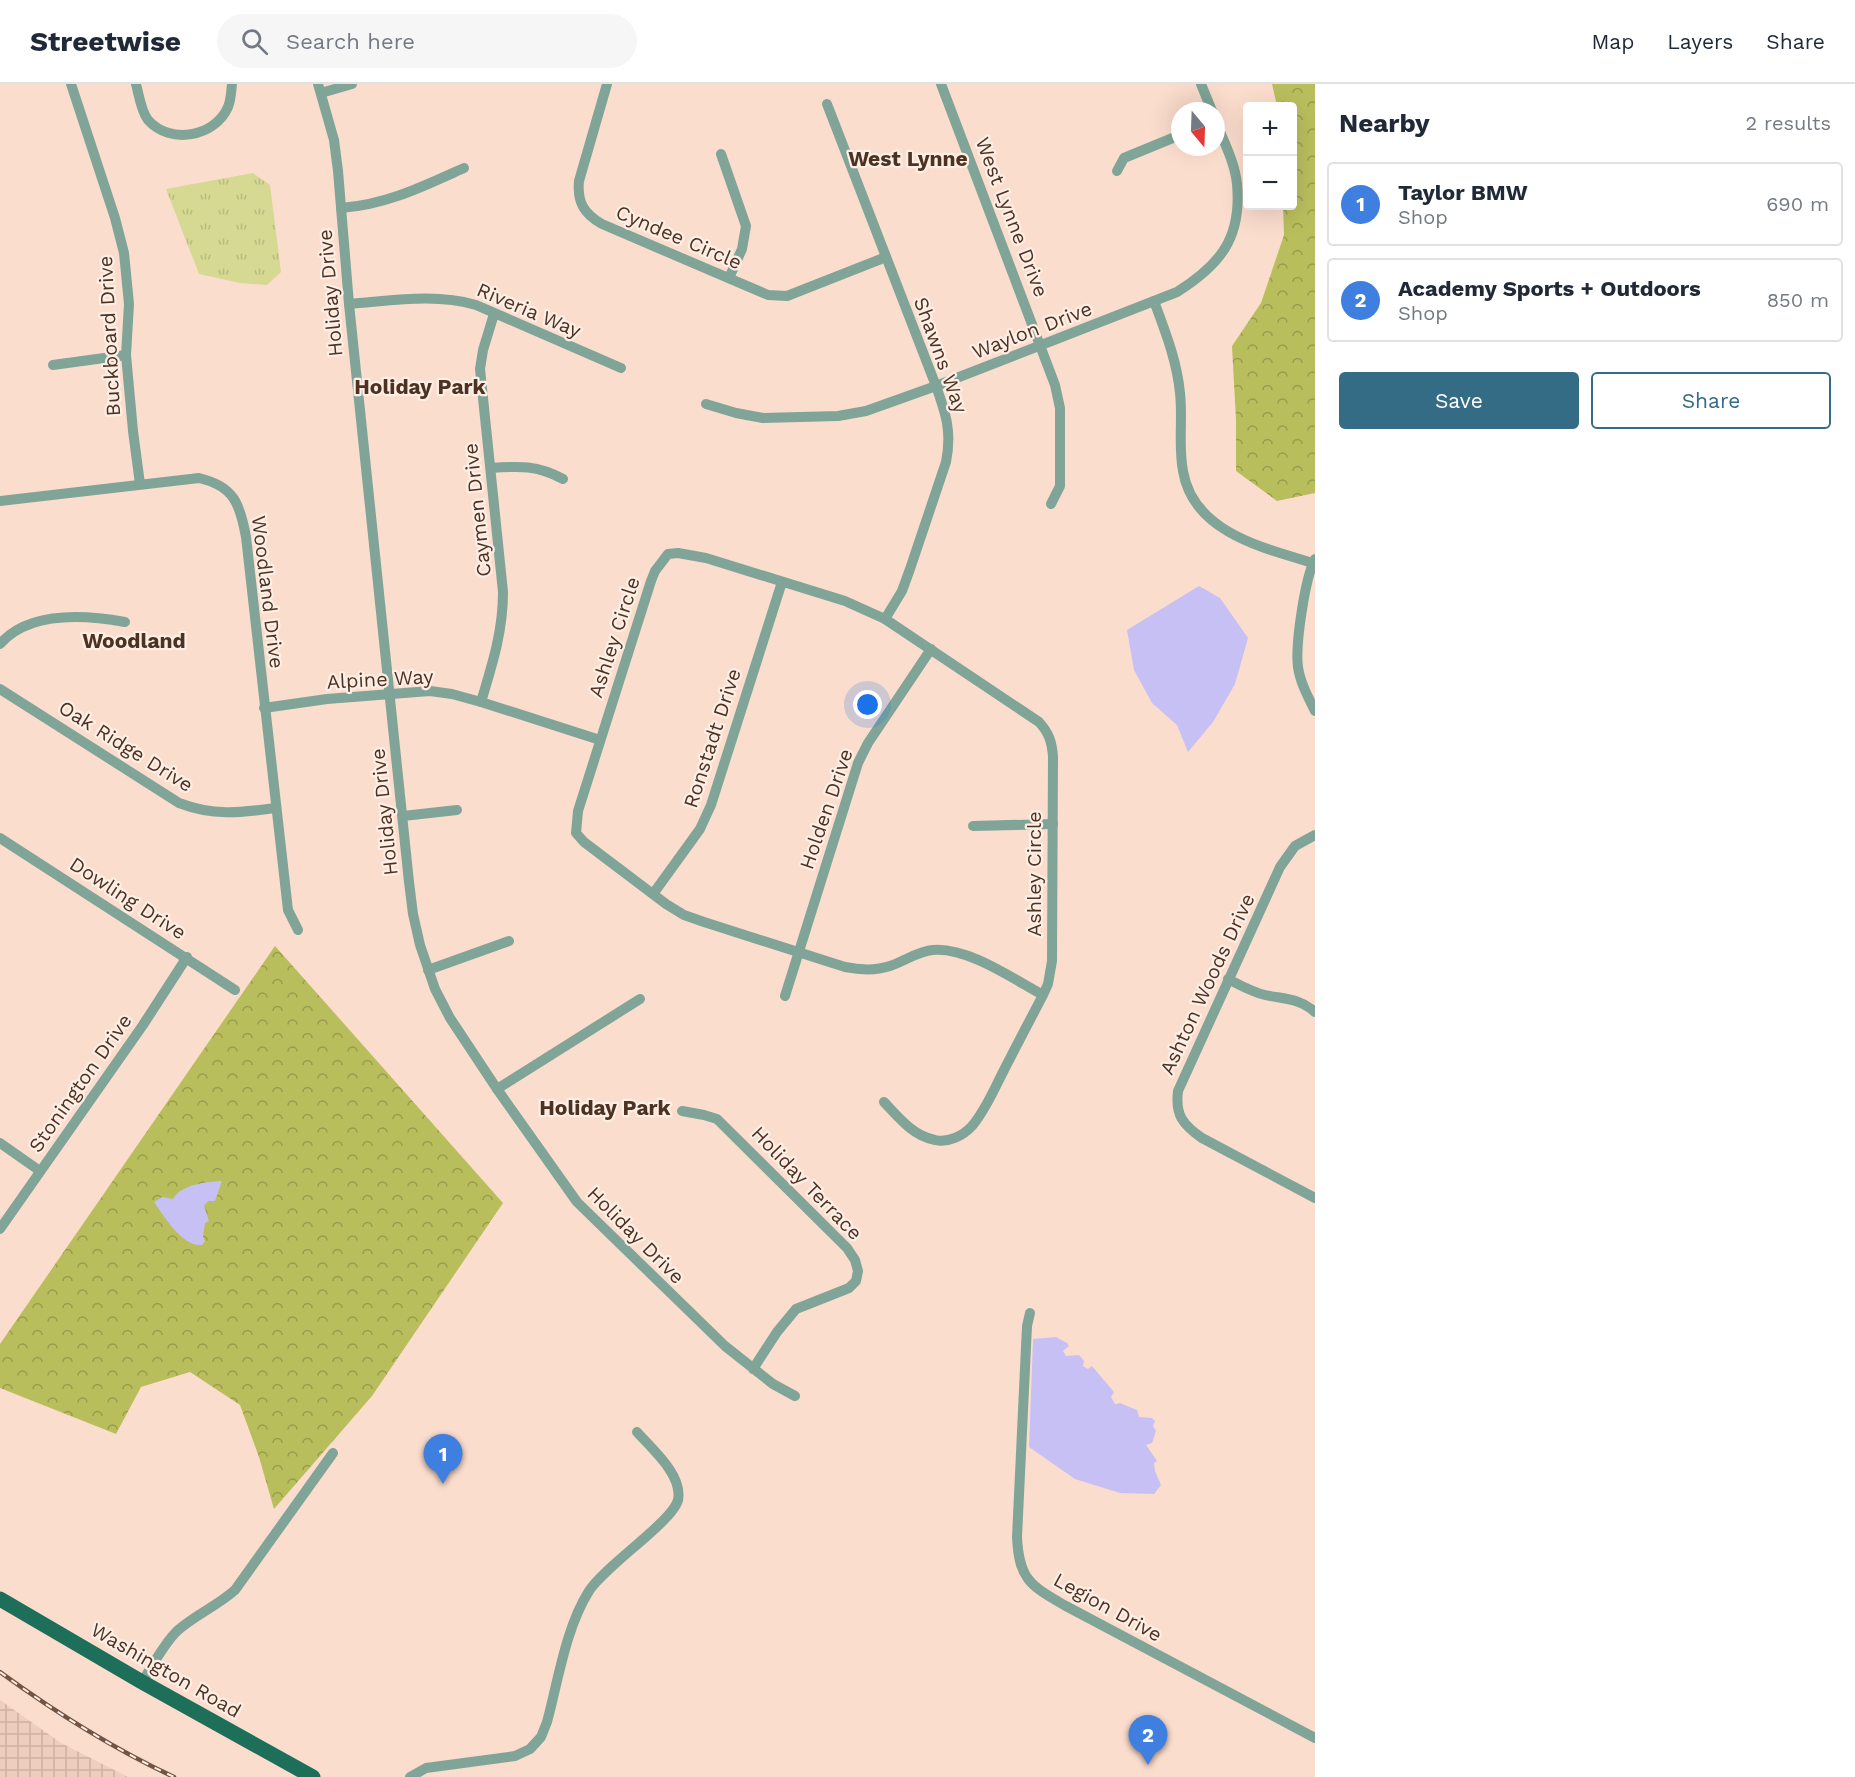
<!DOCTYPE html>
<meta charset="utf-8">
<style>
:root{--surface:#fff;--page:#f6f6f7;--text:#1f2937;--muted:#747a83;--line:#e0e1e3;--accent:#346c86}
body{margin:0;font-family:"Work Sans",sans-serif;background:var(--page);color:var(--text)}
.controls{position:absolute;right:18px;top:18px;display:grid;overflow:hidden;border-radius:6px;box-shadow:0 6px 24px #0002}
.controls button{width:54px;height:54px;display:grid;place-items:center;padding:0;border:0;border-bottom:2px solid var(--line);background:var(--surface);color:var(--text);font:30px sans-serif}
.compass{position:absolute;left:1171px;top:18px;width:54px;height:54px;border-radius:50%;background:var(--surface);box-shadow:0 6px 24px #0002;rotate:161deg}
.you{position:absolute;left:868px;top:621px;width:21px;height:21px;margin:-15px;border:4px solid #fff;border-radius:50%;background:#1a73e8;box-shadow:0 0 0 9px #1a73e833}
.badge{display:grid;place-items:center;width:39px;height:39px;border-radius:50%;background:var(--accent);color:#fff;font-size:20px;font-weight:700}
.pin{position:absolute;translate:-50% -50px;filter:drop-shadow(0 2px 3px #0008)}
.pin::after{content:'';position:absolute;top:32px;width:21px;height:18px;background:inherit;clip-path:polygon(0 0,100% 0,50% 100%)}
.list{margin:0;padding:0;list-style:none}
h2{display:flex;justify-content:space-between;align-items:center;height:78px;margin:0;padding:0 24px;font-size:26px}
h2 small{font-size:20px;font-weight:400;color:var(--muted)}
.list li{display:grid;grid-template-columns:39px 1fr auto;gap:18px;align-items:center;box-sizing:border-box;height:84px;margin:0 12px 12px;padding:0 12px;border:2px solid var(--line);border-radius:6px}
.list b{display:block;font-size:22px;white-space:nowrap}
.list p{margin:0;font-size:20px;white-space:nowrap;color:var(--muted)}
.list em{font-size:20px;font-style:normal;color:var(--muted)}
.actions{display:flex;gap:12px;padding:18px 24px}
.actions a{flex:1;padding:14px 0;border:2px solid var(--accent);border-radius:6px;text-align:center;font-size:21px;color:var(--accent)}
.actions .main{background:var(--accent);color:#fff}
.icon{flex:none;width:33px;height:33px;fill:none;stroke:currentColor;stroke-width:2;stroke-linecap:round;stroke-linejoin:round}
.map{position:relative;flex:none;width:1315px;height:1693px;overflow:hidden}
header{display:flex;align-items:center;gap:36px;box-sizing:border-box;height:84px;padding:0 30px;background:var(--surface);border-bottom:2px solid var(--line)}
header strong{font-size:28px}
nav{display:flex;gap:33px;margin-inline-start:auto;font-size:21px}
.search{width:420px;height:54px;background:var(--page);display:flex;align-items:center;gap:15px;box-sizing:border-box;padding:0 21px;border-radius:33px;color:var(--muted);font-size:22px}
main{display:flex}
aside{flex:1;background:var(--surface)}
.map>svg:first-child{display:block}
.industrial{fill:url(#industrial-grid)}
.grass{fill:url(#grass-tufts)}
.forest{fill:url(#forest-crowns)}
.water{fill:#c7c0f4}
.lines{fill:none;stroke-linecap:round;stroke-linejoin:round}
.street{stroke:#80a598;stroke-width:10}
.primary{stroke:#1d6f59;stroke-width:15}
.rail-casing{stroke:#715444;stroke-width:4.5}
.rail{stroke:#fdeee6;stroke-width:2;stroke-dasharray:7;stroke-linecap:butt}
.labels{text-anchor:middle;stroke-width:4.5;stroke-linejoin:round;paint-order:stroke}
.street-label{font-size:20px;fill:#4e3221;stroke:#fdeee6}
.neighbourhood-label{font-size:21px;font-weight:bold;fill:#4e3221;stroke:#fdeee6}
</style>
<header>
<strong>Streetwise</strong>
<div class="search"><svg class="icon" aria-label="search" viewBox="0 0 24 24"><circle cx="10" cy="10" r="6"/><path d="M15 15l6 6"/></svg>Search here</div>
<nav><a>Map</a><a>Layers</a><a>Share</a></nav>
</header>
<main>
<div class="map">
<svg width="1315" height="1693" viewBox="0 0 1315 1693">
<defs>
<pattern id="industrial-grid" width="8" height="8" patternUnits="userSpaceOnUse" patternTransform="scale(1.5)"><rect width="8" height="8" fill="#eecebd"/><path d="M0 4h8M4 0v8" fill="none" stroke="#ceb1a2"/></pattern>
<pattern id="grass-tufts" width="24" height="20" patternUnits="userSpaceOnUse" patternTransform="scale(1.5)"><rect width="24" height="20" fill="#d5d992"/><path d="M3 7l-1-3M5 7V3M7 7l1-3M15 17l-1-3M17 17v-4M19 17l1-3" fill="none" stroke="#b8bb7e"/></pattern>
<pattern id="forest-crowns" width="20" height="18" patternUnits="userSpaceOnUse" patternTransform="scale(1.5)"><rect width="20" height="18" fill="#b9be5d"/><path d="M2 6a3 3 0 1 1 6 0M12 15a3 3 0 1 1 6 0" fill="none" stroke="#999b4c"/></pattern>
</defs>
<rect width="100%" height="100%" fill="#fbddcd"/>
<polygon class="industrial" points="0,1616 61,1659 128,1693 0,1693"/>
<polygon class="grass" points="253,89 270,101 281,188 267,201 240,199 199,190 166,105"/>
<g class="forest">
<polygon points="1272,0 1315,0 1315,409 1277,417 1236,387 1236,336 1232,262 1261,219 1284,151 1283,122 1292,122 1292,22 1277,22"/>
<polygon points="275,862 503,1119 372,1312 274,1425 259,1373 240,1321 190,1288 141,1303 116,1350 0,1304 0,1260"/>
</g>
<g class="water">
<polygon points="1199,502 1220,514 1248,554 1235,600 1213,638 1188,668 1177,641 1152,619 1134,586 1127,546"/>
<path d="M222,1097l-7,20h-7l-4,5 5,15 -4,2 -2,14 2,4 -3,4c-20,2 -38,-29 -48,-43l8,-5 11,2c9,-15 33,-17 49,-18z"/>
<polygon points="1056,1253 1067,1259 1069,1262 1063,1267 1066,1272 1079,1271 1084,1277 1083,1282 1088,1285 1092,1282 1114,1308 1111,1313 1115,1320 1120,1319 1137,1326 1139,1333 1152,1334 1155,1337 1153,1342 1156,1347 1152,1359 1146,1361 1157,1377 1154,1379 1155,1387 1161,1401 1154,1410 1120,1409 1075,1395 1029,1363 1033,1255"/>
</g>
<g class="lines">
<g class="street">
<polyline points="71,0 115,134 124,169 129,220 126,271 133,347 140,400"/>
<path d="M136,0c3,11 5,27 12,36 22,25 67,17 80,-13 3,-7 3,-15 4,-23"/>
<polyline points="318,0 334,56 338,87 349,220 409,798 413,830 420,861 435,905 450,934 497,1005 577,1118 725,1262 773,1300 795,1312"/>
<path d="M607,0l-28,97c-2,21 5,33 23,43l166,71 19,1 99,-39"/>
<polyline points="941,0 1055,301 1060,324 1060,402 1051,420"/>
<polyline points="1201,0 1212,27"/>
<polyline points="321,9 352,0"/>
<path d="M827,20l109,282c10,28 16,46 10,76l-36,107 -8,22 -17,28"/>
<polyline points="721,70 746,142 742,165 729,194"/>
<polyline points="1117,87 1124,74 1180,51"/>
<path d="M341,124c45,-3 83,-22 123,-40"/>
<path d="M1154,217c11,30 23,60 26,92 3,26 -2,52 3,78 10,61 80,77 130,92"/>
<path d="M349,220c42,-3 86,-11 127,1l145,63"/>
<polyline points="53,281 126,271"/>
<path d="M706,320l30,9 27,5 75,-2 28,-5 70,-25 241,-94c43,-27 65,-54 60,-108 -2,-21 -13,-42 -21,-62"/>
<path d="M491,384c29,-2 46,-3 72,11"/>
<path d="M0,417l199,-23c35,8 41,26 47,59l42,373 10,20"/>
<path d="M1315,475c-10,19 -20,86 -17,108 2,15 10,30 17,44"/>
<path d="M0,560c29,-33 86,-29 125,-22"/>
<path d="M0,605l179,114c34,13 60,10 96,5"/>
<path d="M481,618c11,-37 22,-70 22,-110l-23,-223 3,-19 11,-36"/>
<polyline points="264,624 327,615 430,607 452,610 481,618 600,656"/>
<polyline points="403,732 457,726"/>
<polyline points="973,742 1053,740"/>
<path d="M1315,751l-20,11 -15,21 -102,224c-3,24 5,34 24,47l113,60"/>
<polyline points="0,754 235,906"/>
<polyline points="653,810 700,745 711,721 782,498"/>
<polyline points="428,886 509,857"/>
<path d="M1228,895c12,6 24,13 37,16 18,4 35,3 50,17"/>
<polyline points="785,912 858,679 868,659 931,565"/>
<polyline points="497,1005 640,915"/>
<path d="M884,1018c14,15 29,34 51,38 13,3 28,-4 37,-14 12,-14 20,-32 28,-48 14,-28 29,-56 43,-83l5,-11 4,-23 1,-204c-1,-15 -4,-24 -14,-35l-154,-103 -40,-18 -139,-43 -28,-5 -10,1 -13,17 -4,10 -73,230 -2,22 8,9 82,62 18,11 20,7 141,45c15,3 30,4 45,-1 15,-5 28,-15 43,-16 35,-3 80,29 110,45"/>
<polyline points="682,1027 704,1031 717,1035 847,1164 855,1176 858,1187 856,1197 849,1204 796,1225 777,1248 753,1285"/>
<polyline points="0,1059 40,1087"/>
<polyline points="0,1145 143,941 187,873"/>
<path d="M1030,1229l-3,13 -10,211c2,41 12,48 47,68l251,133"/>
<path d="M142,1598c11,-17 21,-37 35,-51 18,-16 40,-25 58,-41l98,-137"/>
<path d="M410,1693l16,-9 89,-12 15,-7 11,-12 6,-15c11,-41 19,-95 42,-131 16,-25 84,-70 89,-91 5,-25 -26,-51 -41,-68"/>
</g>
<polyline class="primary" points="0,1515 142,1598 313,1693"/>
<defs>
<path id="rail" d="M0,1588c55,40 112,76 174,105"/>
</defs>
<use href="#rail" class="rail-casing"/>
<use href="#rail" class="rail"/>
</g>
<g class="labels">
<g class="street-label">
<text transform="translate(1012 133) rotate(69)" y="7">West Lynne Drive</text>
<text transform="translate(679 153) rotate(23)" y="7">Cyndee Circle</text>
<text transform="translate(330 209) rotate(-95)" y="7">Holiday Drive</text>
<text transform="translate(529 226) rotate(23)" y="7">Riveria Way</text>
<text transform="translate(1032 246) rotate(-21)" y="7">Waylon Drive</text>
<text transform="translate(109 252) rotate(-93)" y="7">Buckboard Drive</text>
<text transform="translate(941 271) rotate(70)" y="7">Shawns Way</text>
<text transform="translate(477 426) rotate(-96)" y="7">Caymen Drive</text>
<text transform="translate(268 508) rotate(83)" y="7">Woodland Drive</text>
<text transform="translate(614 553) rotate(-72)" y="7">Ashley Circle</text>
<text transform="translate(380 595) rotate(-3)" y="7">Alpine Way</text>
<text transform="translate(712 654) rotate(-72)" y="7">Ronstadt Drive</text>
<text transform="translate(126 662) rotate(32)" y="7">Oak Ridge Drive</text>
<text transform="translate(826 725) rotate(-71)" y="7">Holden Drive</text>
<text transform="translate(384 728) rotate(-96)" y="7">Holiday Drive</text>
<text transform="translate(1034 790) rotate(-90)" y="7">Ashley Circle</text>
<text transform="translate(128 814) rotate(33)" y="7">Dowling Drive</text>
<text transform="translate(1207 900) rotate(-65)" y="7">Ashton Woods Drive</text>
<text transform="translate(80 999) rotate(-55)" y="7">Stonington Drive</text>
<text transform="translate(807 1099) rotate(46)" y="7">Holiday Terrace</text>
<text transform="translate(636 1151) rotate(45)" y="7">Holiday Drive</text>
<text transform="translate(1108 1523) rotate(29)" y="7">Legion Drive</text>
<text transform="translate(166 1586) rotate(30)" y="7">Washington Road</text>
</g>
<g class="neighbourhood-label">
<text x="908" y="82">West Lynne</text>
<text x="420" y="310">Holiday Park</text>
<text x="134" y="564">Woodland</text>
<text x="605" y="1031">Holiday Park</text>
</g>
</g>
</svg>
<div class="controls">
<button>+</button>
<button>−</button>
</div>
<svg class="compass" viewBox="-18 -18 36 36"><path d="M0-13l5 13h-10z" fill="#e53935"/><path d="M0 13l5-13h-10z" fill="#747a83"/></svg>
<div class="you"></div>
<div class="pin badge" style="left:443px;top:1400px;background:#3f7fe0">1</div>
<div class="pin badge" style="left:1148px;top:1681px;background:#3f7fe0">2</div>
</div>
<aside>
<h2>Nearby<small>2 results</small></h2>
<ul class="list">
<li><span class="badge" style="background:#3f7fe0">1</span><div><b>Taylor BMW</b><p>Shop</p></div><em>690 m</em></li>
<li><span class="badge" style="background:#3f7fe0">2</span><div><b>Academy Sports + Outdoors</b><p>Shop</p></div><em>850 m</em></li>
</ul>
<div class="actions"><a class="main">Save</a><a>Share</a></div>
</aside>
</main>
